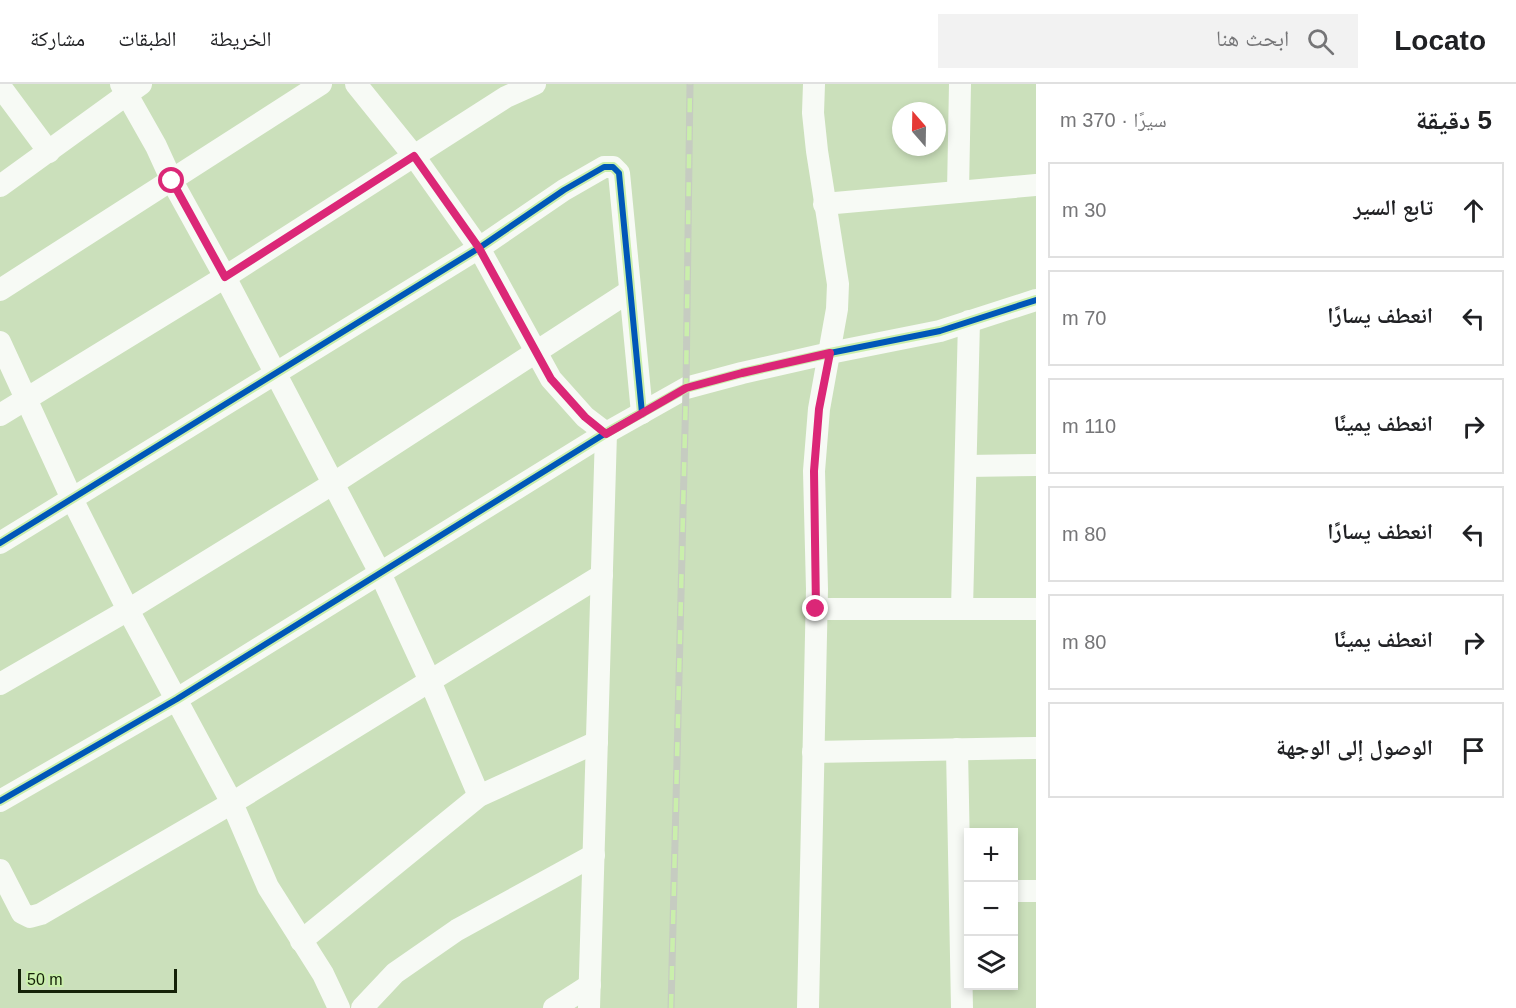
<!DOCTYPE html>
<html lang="ar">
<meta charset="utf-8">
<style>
:root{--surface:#fff;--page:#f2f2f2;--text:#202124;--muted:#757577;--line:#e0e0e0}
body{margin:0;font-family:Helvetica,"Noto Naskh Arabic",sans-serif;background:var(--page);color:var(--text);direction:rtl}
.controls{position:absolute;right:18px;bottom:18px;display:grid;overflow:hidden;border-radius:0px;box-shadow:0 3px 9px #0003}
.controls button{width:54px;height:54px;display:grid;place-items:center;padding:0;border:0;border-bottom:2px solid var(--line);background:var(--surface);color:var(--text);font:30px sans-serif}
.compass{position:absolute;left:892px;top:18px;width:54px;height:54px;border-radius:50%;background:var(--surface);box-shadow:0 3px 9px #0003;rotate:340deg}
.scale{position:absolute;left:18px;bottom:15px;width:159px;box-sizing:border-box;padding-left:6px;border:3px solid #142107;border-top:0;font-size:16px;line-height:21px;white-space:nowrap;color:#142107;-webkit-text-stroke:4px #caefac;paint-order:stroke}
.stop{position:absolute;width:18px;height:18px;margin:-14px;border:4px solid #db2777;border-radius:50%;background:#fff}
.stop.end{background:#db2777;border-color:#fff;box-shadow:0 2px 6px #0008}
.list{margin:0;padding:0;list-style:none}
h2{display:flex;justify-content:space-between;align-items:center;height:78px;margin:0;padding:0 24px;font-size:26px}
h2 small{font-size:20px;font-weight:400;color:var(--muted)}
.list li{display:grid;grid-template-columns:39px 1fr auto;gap:18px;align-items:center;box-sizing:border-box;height:96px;margin:0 12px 12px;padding:0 12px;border:2px solid var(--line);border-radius:0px}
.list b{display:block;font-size:22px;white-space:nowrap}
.list em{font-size:20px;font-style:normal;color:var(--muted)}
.icon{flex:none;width:33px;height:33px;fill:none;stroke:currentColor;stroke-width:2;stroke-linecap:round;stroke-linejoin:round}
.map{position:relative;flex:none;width:1036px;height:924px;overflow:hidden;direction:ltr}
header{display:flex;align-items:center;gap:36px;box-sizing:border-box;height:84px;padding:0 30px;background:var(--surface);border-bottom:2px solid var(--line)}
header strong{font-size:28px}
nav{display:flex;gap:33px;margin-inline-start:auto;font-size:21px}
.search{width:420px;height:54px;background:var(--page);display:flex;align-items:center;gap:15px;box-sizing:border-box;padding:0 21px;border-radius:0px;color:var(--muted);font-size:22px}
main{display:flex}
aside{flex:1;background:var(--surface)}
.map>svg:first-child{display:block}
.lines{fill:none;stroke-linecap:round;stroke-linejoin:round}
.minor{stroke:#f7faf5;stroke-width:22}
.rail-casing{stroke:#c6ccc1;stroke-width:7}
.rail{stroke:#caefac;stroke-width:4.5;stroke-dasharray:14;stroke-linecap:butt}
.cycleway-casing{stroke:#caefac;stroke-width:10}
.cycleway{stroke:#0057b8;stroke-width:6}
.route{stroke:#db2777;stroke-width:8}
</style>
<header>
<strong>Locato</strong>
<div class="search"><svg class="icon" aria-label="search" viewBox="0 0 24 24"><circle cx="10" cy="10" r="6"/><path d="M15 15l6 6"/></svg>ابحث هنا</div>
<nav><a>الخريطة</a><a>الطبقات</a><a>مشاركة</a></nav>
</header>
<main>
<aside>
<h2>5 دقيقة<small>سيرًا · 370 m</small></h2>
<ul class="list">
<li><svg class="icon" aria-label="ahead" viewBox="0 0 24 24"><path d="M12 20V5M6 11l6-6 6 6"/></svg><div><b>تابع السير</b></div><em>30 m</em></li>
<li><svg class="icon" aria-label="left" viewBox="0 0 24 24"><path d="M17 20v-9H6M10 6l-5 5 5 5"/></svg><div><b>انعطف يسارًا</b></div><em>70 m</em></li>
<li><svg class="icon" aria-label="right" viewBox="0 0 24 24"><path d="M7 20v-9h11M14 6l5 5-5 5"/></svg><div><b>انعطف يمينًا</b></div><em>110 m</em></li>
<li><svg class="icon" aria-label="left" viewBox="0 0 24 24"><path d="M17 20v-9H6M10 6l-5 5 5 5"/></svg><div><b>انعطف يسارًا</b></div><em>80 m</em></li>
<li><svg class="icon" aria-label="right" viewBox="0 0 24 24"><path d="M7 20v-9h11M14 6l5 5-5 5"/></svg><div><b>انعطف يمينًا</b></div><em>80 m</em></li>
<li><svg class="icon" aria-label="arrive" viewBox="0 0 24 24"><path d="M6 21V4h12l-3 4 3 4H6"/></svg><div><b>الوصول إلى الوجهة</b></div></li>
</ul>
</aside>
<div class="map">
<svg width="1036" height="924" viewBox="0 0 1036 924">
<rect width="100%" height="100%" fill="#cbe0bb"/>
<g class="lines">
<g class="minor">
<polyline points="121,0 156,62 172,97 225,193 380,489 430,597 479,712"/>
<polyline points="356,0 414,72 479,164 551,295 585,333 606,349"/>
<polyline points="0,2 49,68"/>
<polyline points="0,102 141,0"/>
<polyline points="958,108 960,0"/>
<polyline points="824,120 1036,101"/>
<polyline points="0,206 321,0"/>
<polyline points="0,258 72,415 128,526 232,719 268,803 323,890 339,924"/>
<polyline points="0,331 225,193 506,13 535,0"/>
<polyline points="966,382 1036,381"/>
<polyline points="0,459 479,164 564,106 604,83 613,83 619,89 642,329"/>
<polyline points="816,525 1036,525"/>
<polyline points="962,525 969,237"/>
<polyline points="0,600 128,526 334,399 630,207"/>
<polyline points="957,665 962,924"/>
<polyline points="813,668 1036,664"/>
<polyline points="0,717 177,615 606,349 686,304 742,289 830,269 940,247 1036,216"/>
<polyline points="0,786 22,829 30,833 41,830 232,719 602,491"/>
<polyline points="1014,807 1036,807"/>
<polyline points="301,857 479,712 597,658"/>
<polyline points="362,924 395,889 457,846 594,771"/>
<polyline points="554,924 590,901"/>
<polyline points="589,924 606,349"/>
<polyline points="808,924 817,505 814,387 819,325 837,225 838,200 817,67 813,29 814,0"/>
</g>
<defs>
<polyline id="rail" points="671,924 686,304 690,0"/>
</defs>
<use href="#rail" class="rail-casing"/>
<use href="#rail" class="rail"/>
<defs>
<g id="cycleway">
<polyline points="0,459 479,164 564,106 604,83 613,83 619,89 642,329"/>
<polyline points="0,717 177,615 606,349 686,304 742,289 830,269 940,247 1036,216"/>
</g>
</defs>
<use href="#cycleway" class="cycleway-casing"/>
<use href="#cycleway" class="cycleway"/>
</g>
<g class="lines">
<polyline class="route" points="172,97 225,193 414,72 479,164 551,295 585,333 606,350 686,304 742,289 830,269 819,325 814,387 816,525"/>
</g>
</svg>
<div class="controls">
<button>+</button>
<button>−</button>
<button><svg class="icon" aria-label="layers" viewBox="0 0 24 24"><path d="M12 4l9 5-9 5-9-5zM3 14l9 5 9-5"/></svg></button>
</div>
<svg class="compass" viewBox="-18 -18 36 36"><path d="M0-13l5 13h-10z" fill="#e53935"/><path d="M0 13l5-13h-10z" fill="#757577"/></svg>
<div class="scale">50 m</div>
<div class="stop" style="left:172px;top:97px"></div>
<div class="stop end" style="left:816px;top:525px"></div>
</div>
</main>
